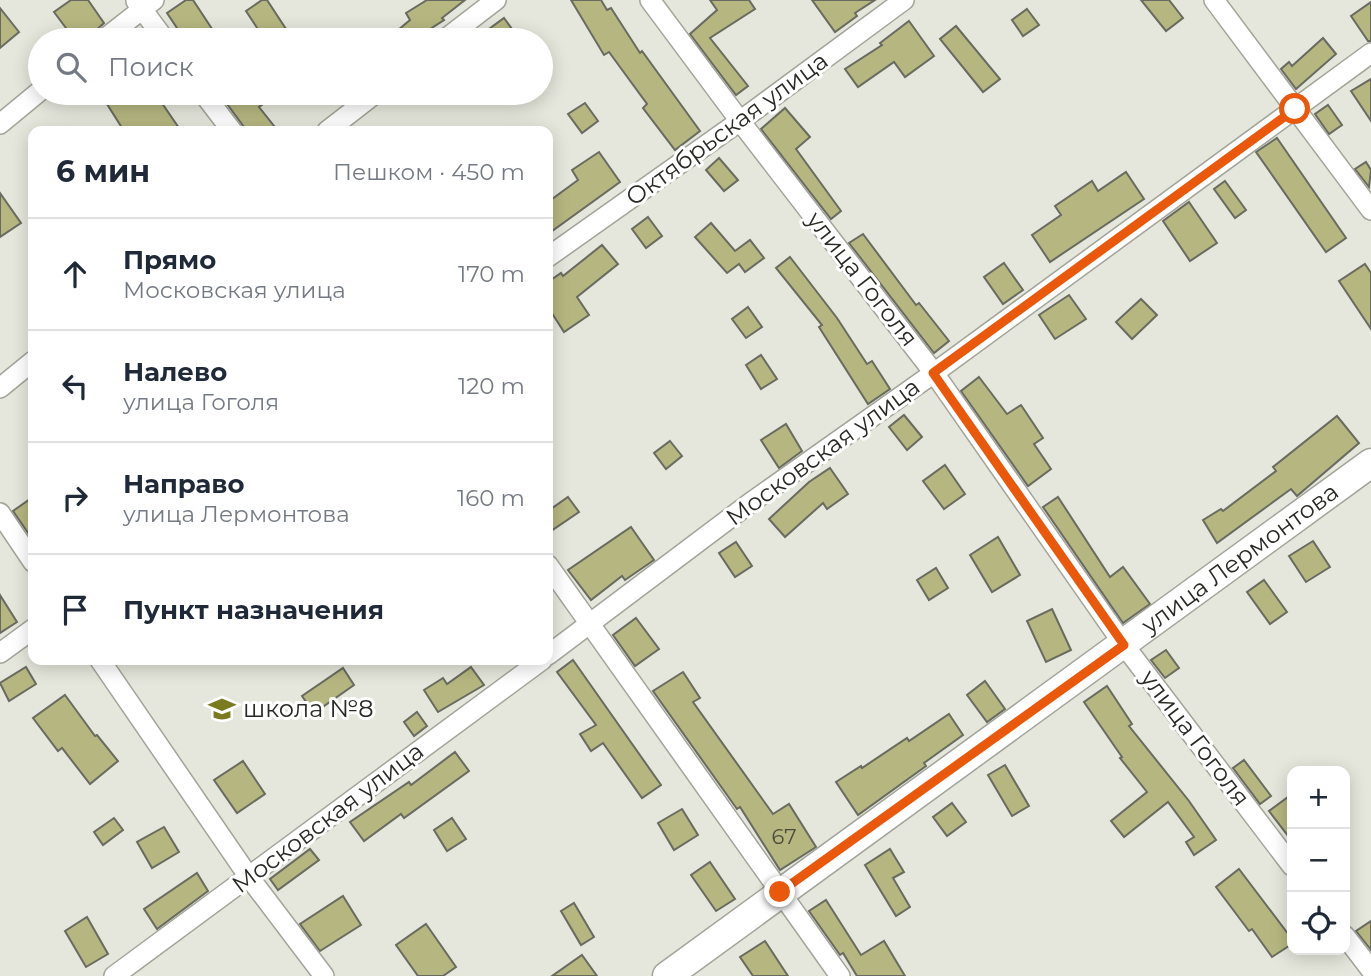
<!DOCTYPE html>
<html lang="ru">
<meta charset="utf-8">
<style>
:root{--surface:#fff;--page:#f2f2f3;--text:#1f2937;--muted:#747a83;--line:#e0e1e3}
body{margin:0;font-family:Montserrat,sans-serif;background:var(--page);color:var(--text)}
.controls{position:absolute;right:21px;bottom:21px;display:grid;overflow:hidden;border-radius:14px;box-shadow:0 4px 18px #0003}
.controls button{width:63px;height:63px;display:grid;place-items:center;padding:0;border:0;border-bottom:2px solid var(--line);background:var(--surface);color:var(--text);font:35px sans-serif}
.stop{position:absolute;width:21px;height:21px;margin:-16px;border:5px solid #ea580c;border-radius:50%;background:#fff}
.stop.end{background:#ea580c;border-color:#fff;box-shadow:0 2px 7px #0008}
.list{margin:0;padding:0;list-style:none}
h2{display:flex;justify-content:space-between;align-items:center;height:91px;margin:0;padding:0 28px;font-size:30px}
h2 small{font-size:23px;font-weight:400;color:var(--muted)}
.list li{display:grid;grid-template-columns:46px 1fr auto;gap:21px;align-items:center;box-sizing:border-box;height:112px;padding:0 28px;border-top:2px solid var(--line)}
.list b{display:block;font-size:26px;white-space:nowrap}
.list p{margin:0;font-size:23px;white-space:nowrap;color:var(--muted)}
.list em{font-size:23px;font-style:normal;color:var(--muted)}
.icon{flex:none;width:38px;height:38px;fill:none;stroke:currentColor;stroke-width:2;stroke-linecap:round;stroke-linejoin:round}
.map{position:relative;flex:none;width:1371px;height:976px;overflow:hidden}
.search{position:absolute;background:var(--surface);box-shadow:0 4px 18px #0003;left:28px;top:28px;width:525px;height:77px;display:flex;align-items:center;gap:18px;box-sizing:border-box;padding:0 24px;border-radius:38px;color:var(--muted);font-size:26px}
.panel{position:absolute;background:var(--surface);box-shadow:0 4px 18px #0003;left:28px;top:126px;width:525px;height:539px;border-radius:14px}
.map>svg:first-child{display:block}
.building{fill:#b6b780;stroke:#696a60;stroke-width:2}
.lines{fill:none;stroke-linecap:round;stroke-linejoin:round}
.street-casing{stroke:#a3a499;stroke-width:22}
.secondary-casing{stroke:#a3a499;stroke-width:31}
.street{stroke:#fff;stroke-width:19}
.secondary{stroke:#fff;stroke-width:28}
.route{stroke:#ea580c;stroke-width:9}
.labels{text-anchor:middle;stroke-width:6;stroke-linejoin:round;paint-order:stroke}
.number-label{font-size:21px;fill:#4c4c3c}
.street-label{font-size:24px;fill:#292925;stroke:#fff}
.poi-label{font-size:24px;fill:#292925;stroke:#fff;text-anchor:start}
</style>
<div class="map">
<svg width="1371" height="976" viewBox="0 0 1371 976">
<rect width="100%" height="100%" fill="#e6e7dc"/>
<g class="building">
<polygon points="71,0 88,0 104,23 95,31 91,40 75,40 54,12"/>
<polygon points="186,0 193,0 216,35 208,40 185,40 167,13"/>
<polygon points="262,0 267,0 286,29 269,40 265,40 246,11"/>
<polygon points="427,0 465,0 442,18 444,20 413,40 386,40 410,20 406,13"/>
<polygon points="571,0 601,0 607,10 611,8 640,53 642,51 700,131 675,150 643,108 647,104 609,52 604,55"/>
<polygon points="710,0 749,0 755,9 710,38 748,86 736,95 690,34 717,10"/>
<polygon points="812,0 875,0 855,13 857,16 835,32"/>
<polygon points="1141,0 1169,0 1183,18 1166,31"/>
<polygon points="1371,2 1371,41 1368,41 1351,16"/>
<polygon points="0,8 19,32 0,48"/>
<polygon points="1027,9 1039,25 1023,36 1012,20"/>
<polygon points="504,18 520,40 474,40"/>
<polygon points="909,21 934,56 905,77 894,62 858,87 845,69 882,45 880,43"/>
<polygon points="956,26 1000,79 983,92 940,39"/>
<polygon points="1323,38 1336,54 1296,89 1281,69 1289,62 1292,66"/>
<polygon points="1371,79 1371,121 1351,91"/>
<polygon points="100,93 155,93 181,131 124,131"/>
<polygon points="219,93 279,93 259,107 278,131 247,131"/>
<polygon points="585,103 598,121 582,133 568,114"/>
<polygon points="1328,105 1342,125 1329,134 1315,114"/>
<polygon points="785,108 810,137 796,149 841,211 831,219 761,129"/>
<polygon points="1277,138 1346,238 1326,252 1256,152"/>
<polygon points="599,152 620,182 548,234 548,202 578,180 572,170"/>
<polygon points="719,158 738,180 724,191 706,170"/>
<polygon points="1366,162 1371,170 1369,187 1355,169"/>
<polygon points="1126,172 1144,199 1050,262 1032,235 1061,215 1055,206 1092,181 1098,191"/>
<polygon points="1225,181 1246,210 1235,218 1214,189"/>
<polygon points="0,193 21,223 0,237"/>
<polygon points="1189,202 1217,243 1190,261 1163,221"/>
<polygon points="648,217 662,236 646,248 632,229"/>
<polygon points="711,223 735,251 750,240 764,258 745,272 739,264 727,273 695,237"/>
<polygon points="863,234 916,305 919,303 949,341 934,353 849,243"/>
<polygon points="602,245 618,264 577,297 589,315 564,332 548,307 548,282 561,273 563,276"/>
<polygon points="790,257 837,318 867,364 872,361 890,389 868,404 819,327 822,325 776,268"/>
<polygon points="1004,263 1023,290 1003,304 984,277"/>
<polygon points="1365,264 1371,273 1371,329 1339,281"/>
<polygon points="1069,295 1086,319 1055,339 1039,315"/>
<polygon points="1141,299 1157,315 1132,339 1116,322"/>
<polygon points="748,307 762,327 746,338 732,319"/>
<polygon points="761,355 777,379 761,389 746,365"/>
<polygon points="979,377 1007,414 1021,405 1043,438 1034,444 1051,469 1028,486 961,391"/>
<polygon points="904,415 922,437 907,450 889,427"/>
<polygon points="1337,416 1359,443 1297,496 1291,489 1217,543 1203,520 1221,509 1223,511 1276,471 1273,467"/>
<polygon points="786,424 802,451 779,468 761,440"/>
<polygon points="670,441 682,456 666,469 654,453"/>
<polygon points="945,465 965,494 944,509 923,481"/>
<polygon points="830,468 848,494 827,509 823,503 785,537 769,519 809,482"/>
<polygon points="33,497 33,540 13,511"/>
<polygon points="568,497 579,512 548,533 548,511"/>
<polygon points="1058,497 1110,577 1123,567 1150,604 1123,623 1043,507"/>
<polygon points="631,527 654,560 625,580 622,576 591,600 568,570"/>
<polygon points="998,537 1020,575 992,592 970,555"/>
<polygon points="1313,541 1330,567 1306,582 1289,556"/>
<polygon points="736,542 752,566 735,577 719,553"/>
<polygon points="936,568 948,588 929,600 917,580"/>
<polygon points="1264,580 1287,612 1270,624 1247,592"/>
<polygon points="0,595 17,622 0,633"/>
<polygon points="1052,609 1071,650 1046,662 1027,621"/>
<polygon points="636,618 659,649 635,666 613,635"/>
<polygon points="1166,650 1179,668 1165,678 1151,660"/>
<polygon points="573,660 661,785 642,798 603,743 591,751 580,734 596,725 557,672"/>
<polygon points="26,667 36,684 9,701 0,683"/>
<polygon points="471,667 484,685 438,712 424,690 443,678 447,684"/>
<polygon points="343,668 354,685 314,713 302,696"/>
<polygon points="683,672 700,698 693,702 773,814 789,804 816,847 780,870 740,807 737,809 653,691"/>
<polygon points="985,681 1005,709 987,722 967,695"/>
<polygon points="1107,686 1132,724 1129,726 1189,801 1216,840 1194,855 1186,842 1194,837 1168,802 1124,837 1111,821 1147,792 1120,758 1122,757 1084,702"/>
<polygon points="65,695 95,736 97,735 118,761 90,784 62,748 58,751 33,718"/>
<polygon points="417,712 427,726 414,736 404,722"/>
<polygon points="949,714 963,735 924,763 926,766 858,815 836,782 861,766 862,768 907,738 909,741"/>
<polygon points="455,752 469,771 404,818 401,814 364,841 350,822 409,782 411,785"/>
<polygon points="1244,760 1271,796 1260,804 1233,768"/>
<polygon points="243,761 265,794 237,813 214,780"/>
<polygon points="1005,765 1029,806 1012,816 988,775"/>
<polygon points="1292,794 1292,841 1269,811"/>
<polygon points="952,803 966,822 947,836 933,817"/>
<polygon points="682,809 698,835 674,850 658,823"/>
<polygon points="114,818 123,830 103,845 94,832"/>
<polygon points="452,818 466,839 447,851 434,830"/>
<polygon points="164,827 179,852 152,868 137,842"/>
<polygon points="310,849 319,860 278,890 270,879"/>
<polygon points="890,849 904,872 893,878 910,907 896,916 865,865"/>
<polygon points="710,862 735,899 716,911 691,875"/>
<polygon points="1239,869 1292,939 1292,944 1272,957 1252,929 1249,931 1216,887"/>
<polygon points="197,873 208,891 157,929 144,909"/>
<polygon points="343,896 361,925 320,951 300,924"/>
<polygon points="826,900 861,955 884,941 905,976 857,976 843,953 840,955 809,911"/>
<polygon points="574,903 594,937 581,945 561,911"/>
<polygon points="87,917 108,954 86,967 65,931"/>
<polygon points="1371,921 1371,950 1356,931"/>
<polygon points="426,924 456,967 443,976 418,976 396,945"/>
<polygon points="765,941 788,976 753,976 740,957"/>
<polygon points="582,955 597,976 552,976"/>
</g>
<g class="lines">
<defs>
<g id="street">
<polyline points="650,0 740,121 934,373 1124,645 1292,866"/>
<polyline points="1214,0 1371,210"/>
<polyline points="136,1 165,40"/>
<polyline points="103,40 154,0"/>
<polyline points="444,40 496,0"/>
<polyline points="203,93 232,131"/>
<polyline points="0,124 40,91"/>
<polyline points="327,131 376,93"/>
<polyline points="548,257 740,121 904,0"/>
<polyline points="0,388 33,361"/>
<polyline points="0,513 33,562"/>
<polyline points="548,565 840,976"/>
<polyline points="0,653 33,629"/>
<polyline points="548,655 750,503 934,373 1371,53"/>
<polyline points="100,660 249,877 324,976"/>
<polyline points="1345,936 1371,970"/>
<polyline points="114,976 542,660"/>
</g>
<g id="secondary">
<path id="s1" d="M667,976l704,-513"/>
</g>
</defs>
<use href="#street" class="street-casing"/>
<use href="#secondary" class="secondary-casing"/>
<use href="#street" class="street"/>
<use href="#secondary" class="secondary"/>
</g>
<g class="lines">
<polyline class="route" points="780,892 1124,645 933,373 1295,109"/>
</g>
<defs>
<symbol id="school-bare" viewBox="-9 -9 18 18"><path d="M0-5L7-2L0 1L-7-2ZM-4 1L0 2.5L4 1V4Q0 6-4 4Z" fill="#7a7a21" stroke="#fff" stroke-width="2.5" paint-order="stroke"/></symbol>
</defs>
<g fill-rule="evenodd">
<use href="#school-bare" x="203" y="690" width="38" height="38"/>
</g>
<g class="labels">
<g class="number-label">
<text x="784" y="844">67</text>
</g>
<g class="street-label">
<text transform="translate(727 129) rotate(-36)" y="8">Октябрьская улица</text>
<text transform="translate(862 279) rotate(52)" y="8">улица Гоголя</text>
<text transform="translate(823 452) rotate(-36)" y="8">Московская улица</text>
<text dy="8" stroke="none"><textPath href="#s1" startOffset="709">улица Лермонтова</textPath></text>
<text transform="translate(1195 738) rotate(53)" y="8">улица Гоголя</text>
<text transform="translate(328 818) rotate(-37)" y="8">Московская улица</text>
</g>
<g class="poi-label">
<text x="243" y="717">школа №8</text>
</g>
</g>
</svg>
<div class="controls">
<button>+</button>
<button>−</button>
<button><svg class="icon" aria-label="locate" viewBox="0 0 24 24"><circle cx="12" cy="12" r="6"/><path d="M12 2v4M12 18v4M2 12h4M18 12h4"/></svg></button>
</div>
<div class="stop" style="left:1295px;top:109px"></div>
<div class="stop end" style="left:780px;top:892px"></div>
<div class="search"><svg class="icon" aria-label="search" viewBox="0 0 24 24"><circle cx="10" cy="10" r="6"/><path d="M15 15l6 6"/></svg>Поиск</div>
<section class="panel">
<h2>6 мин<small>Пешком · 450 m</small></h2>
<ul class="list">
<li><svg class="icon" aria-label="ahead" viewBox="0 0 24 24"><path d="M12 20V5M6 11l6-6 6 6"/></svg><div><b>Прямо</b><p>Московская улица</p></div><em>170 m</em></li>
<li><svg class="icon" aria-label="left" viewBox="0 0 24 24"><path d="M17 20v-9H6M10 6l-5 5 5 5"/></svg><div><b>Налево</b><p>улица Гоголя</p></div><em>120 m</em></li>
<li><svg class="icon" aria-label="right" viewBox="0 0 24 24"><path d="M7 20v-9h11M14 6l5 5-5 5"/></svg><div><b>Направо</b><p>улица Лермонтова</p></div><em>160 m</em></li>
<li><svg class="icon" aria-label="arrive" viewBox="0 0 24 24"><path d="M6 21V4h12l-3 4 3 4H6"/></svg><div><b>Пункт назначения</b></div></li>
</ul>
</section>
</div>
